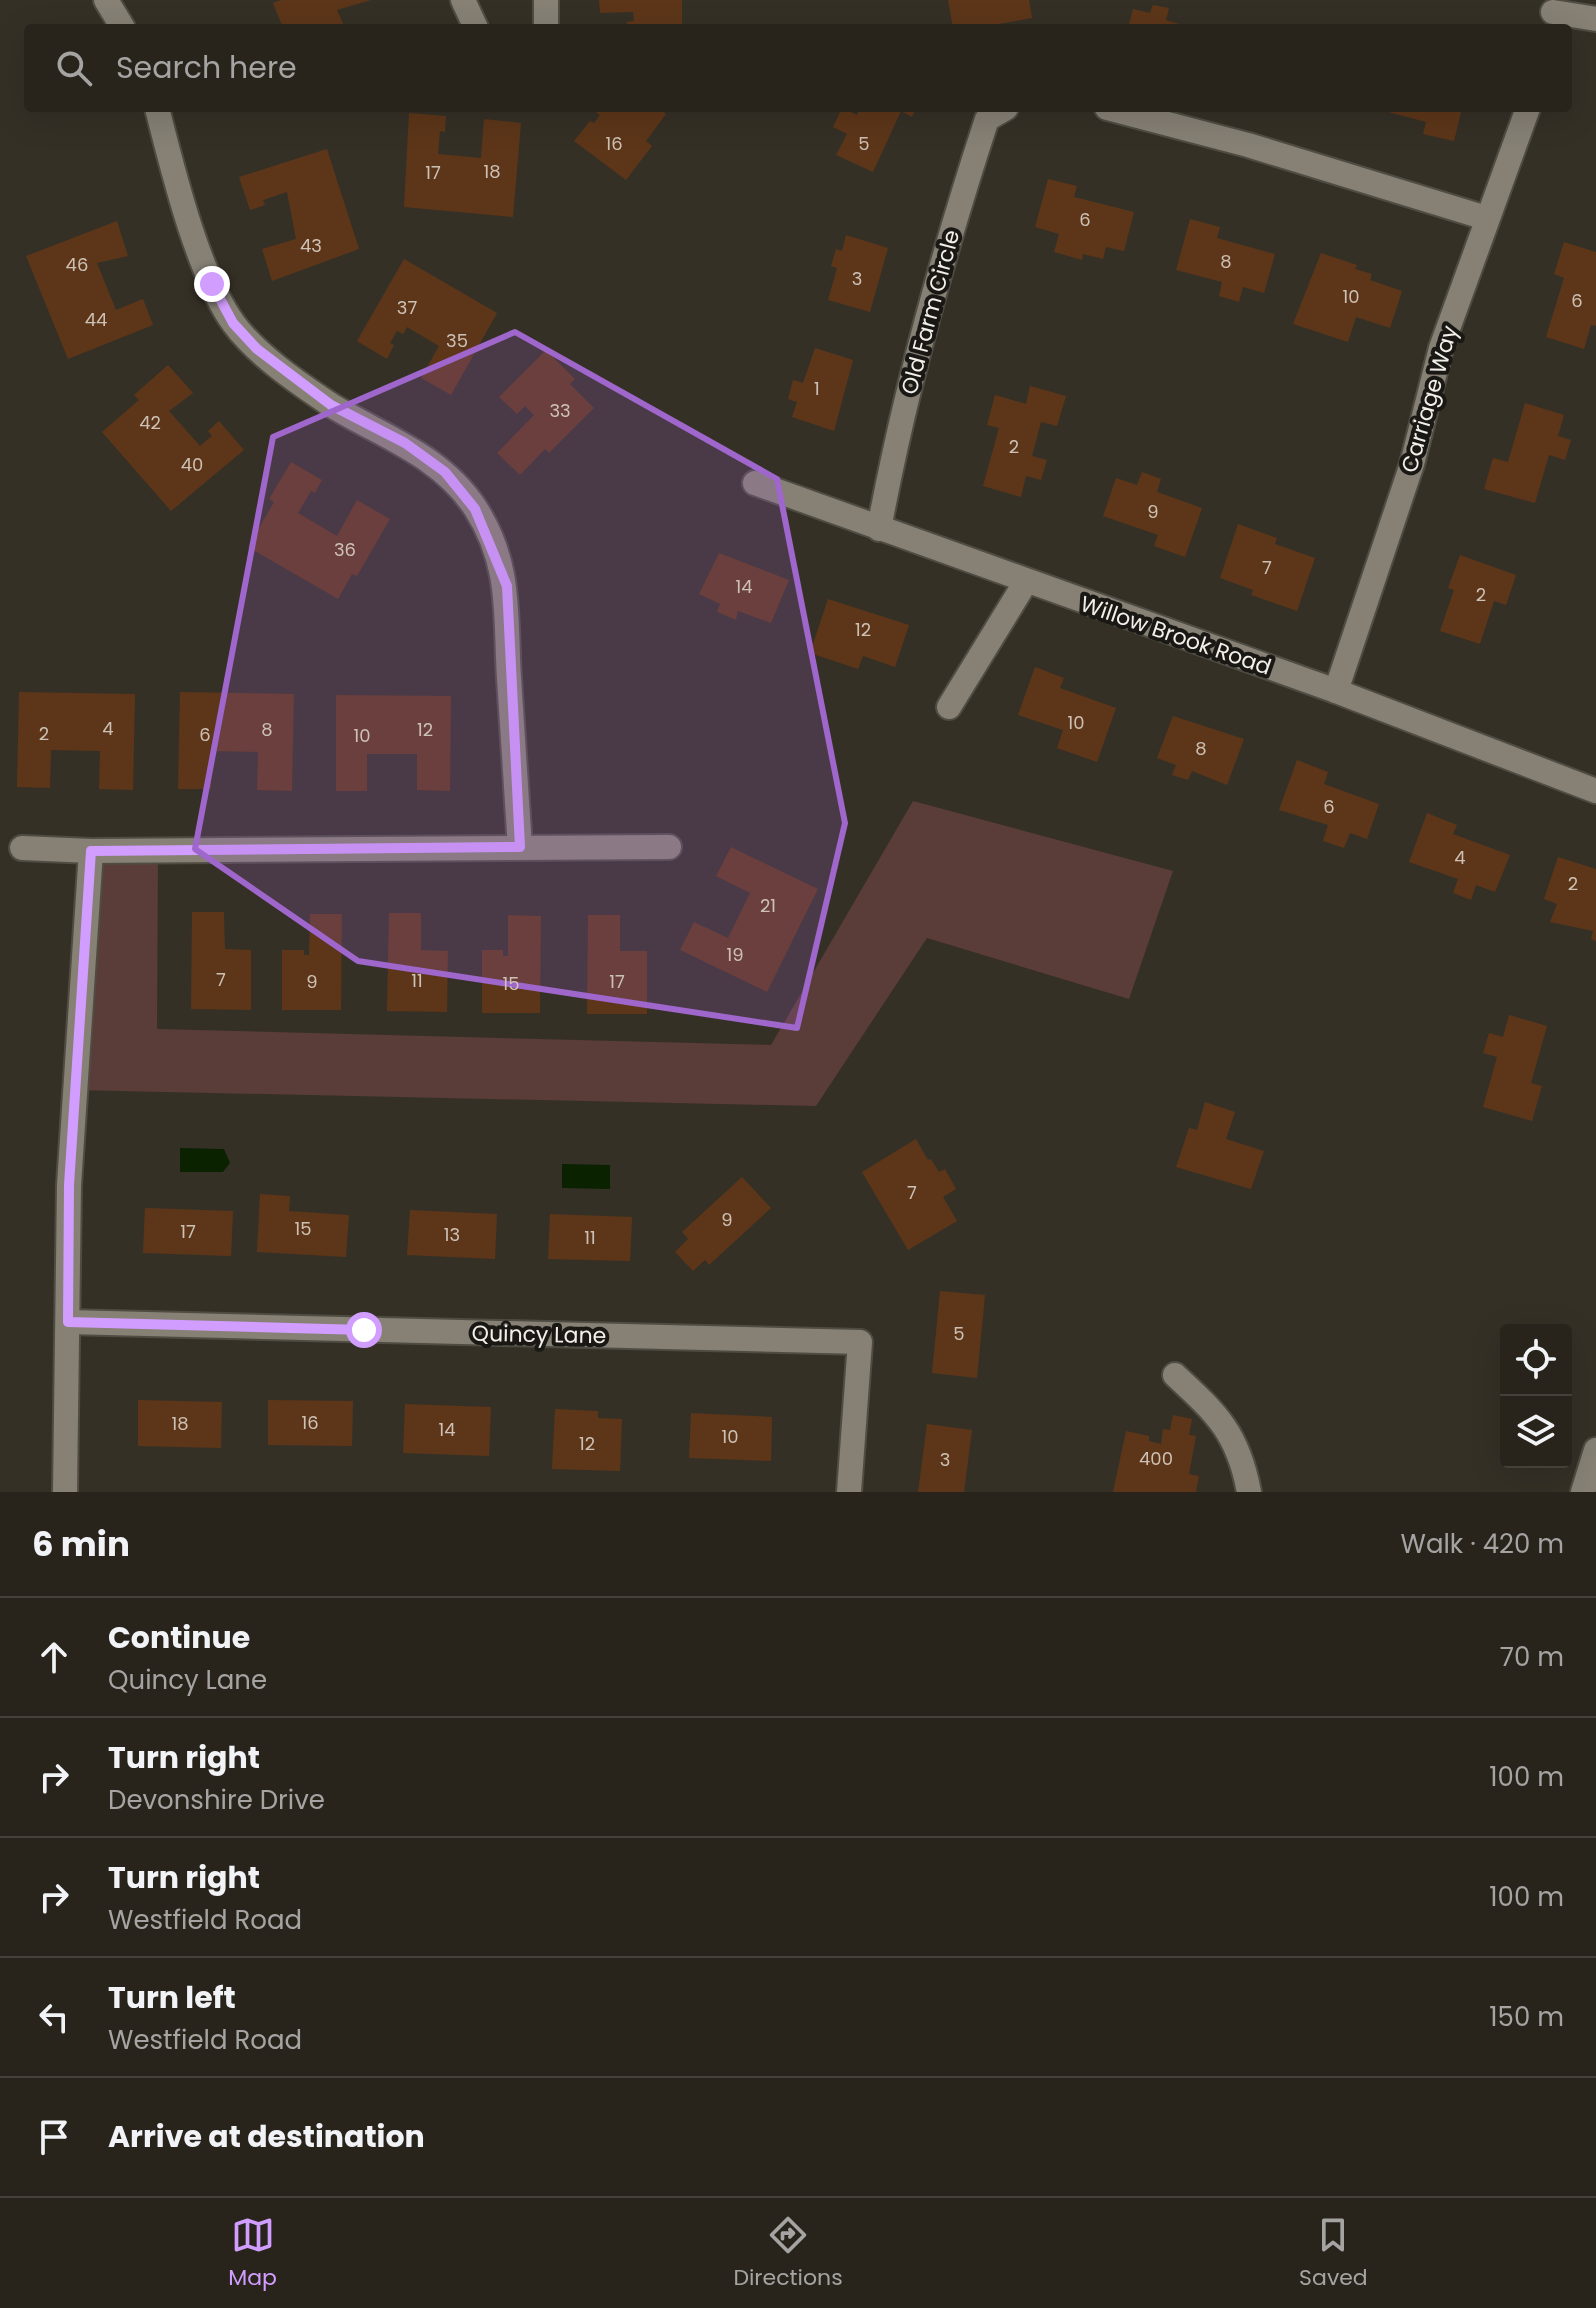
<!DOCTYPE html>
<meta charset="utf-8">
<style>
:root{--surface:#28241c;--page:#343029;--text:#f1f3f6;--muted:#a5a4a3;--line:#44413b;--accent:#d19dfe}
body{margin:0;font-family:Poppins,sans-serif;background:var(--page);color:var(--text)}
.controls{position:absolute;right:24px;bottom:24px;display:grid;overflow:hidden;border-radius:8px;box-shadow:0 8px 32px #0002}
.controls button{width:72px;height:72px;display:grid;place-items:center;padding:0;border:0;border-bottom:2px solid var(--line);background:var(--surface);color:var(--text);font:40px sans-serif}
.stop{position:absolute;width:24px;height:24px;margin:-18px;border:6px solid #d19dfe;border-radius:50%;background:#fff}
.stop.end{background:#d19dfe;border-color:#fff;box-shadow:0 2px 8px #0008}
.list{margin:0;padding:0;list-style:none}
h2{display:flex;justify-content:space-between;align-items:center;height:104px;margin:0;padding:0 32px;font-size:34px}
h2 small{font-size:26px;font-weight:400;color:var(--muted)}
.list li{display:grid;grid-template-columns:52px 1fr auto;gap:24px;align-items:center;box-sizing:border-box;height:120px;padding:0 32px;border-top:2px solid var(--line)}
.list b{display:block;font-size:30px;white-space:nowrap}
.list p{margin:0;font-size:26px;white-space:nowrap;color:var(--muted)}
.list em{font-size:26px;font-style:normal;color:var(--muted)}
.icon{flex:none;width:44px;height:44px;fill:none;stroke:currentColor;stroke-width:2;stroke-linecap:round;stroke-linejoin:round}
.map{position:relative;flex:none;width:1596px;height:1492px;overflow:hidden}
.search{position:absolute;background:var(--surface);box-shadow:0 8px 32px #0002;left:24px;right:24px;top:24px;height:88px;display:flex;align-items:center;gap:20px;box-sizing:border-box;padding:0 28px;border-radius:8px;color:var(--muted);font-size:30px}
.sheet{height:704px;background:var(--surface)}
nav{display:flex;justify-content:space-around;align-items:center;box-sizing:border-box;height:112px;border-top:2px solid var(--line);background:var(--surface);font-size:22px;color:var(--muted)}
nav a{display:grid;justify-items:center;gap:4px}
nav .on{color:var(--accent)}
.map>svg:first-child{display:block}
.green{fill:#5a3c38}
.water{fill:#0a2200}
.building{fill:#5d3619}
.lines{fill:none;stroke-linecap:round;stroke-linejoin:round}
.minor-casing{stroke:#4f4c43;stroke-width:28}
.minor{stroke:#868075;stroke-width:24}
.route{stroke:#d19dfe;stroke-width:10}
.marked{fill:#9f66cc;fill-opacity:0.2;stroke:#9f66cc;stroke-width:6;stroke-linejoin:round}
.labels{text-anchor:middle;stroke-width:8;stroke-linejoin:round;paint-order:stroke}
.number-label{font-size:18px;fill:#cdc1b5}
.street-label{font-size:22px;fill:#f2efe9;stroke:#1a1814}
</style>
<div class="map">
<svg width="1596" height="1492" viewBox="0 0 1596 1492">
<rect width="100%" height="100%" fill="#353026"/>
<polygon class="green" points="913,801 1173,871 1129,999 927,938 816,1106 75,1090 91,851 158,851 157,1029 771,1045"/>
<g class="water">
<polygon points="180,1148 224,1149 230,1163 223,1172 180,1172"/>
<polygon points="562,1164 610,1165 610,1189 562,1188"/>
</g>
<g class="building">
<polygon points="281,0 371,0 337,10 345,28 283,28 273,3"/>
<polygon points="599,0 682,0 682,28 627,28 627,22 634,21 633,12 600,13"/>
<polygon points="948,0 1029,0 1032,18 977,28 953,28"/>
<polygon points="1153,5 1169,8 1166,20 1192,28 1128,28 1133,9 1150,13"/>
<polygon points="590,108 658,108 666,114 646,141 652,146 626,180 574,141 590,121 594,123 600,115"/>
<polygon points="842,108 857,115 860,108 916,108 912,117 901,111 873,172 836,155 847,134 833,127"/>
<polygon points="1373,108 1462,108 1454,141 1423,134 1426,122"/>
<polygon points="409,113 446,116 445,132 440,131 438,154 481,158 484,119 521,123 513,217 404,207"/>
<polygon points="327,149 359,249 272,281 262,249 296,239 287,192 263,200 265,205 250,210 239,177"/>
<polygon points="1048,179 1077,186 1074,197 1134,212 1124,251 1106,247 1103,259 1083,254 1082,260 1054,252 1059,234 1035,227"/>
<polygon points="1190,219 1220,227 1217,238 1275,254 1264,293 1243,287 1239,302 1219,296 1222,282 1176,270"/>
<polygon points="117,221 128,256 97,263 116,310 143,299 153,325 68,359 26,256"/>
<polygon points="846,235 888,248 870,312 828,300 837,268 831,266 836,249 842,251"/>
<polygon points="1564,242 1596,252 1596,326 1591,325 1584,349 1546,337 1564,278 1554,274"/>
<polygon points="1321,253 1357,265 1355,269 1372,274 1370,280 1402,291 1390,328 1356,317 1348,342 1293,324"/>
<polygon points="404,259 497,313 451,395 421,378 439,346 407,327 403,334 397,331 390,343 394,345 387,359 357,341"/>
<polygon points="815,348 853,360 834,431 792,417 797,402 788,399 793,380 803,383"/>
<polygon points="546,350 575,379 570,384 594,408 549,453 545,449 520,475 497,453 534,415 525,406 517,414 499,397"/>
<polygon points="168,365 193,393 169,411 200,446 212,436 208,431 219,421 244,450 171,511 102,432 139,400 134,395"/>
<polygon points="1030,386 1066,396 1057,426 1041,422 1032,456 1047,460 1041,480 1026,476 1021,497 983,486 999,428 987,425 995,395 1026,404"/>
<polygon points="1525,403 1564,415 1558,436 1571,440 1565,460 1549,455 1535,503 1484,489 1493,458 1508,462"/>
<polygon points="291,462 322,480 315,493 311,491 298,513 337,536 357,500 390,519 357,576 352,574 338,599 248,547 274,502 269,499"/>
<polygon points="1142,472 1161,479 1157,492 1202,508 1185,557 1154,546 1158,535 1103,516 1116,478 1137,485"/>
<polygon points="1238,524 1277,538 1275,544 1315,558 1297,611 1251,595 1253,590 1220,578"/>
<polygon points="719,553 789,580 771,623 738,611 736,620 717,612 720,604 699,594"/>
<polygon points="1460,555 1516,575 1506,605 1494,601 1480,644 1440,631 1454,590 1448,588"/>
<polygon points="828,599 909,625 895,667 863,656 858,669 810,653"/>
<polygon points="1035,667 1064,678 1060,688 1116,708 1097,762 1057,748 1063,730 1018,715"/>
<polygon points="19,692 135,694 133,790 99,789 100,751 51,750 50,788 17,787"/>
<polygon points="180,692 294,694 292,791 257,790 258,752 212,751 211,789 178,789"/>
<polygon points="336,695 451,696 450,791 417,790 417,754 367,754 367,791 336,791"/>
<polygon points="1173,716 1244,739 1227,785 1192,771 1188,780 1172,775 1176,765 1157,758"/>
<polygon points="1297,760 1328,772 1324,784 1379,804 1367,839 1350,833 1344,848 1323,841 1328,825 1279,810"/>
<polygon points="1427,813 1457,825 1453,834 1510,855 1495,892 1476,885 1471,900 1453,893 1458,879 1409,862"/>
<polygon points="731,847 818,889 767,992 680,950 694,922 728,938 750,893 716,876"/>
<polygon points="1558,857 1596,869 1596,941 1591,939 1593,931 1550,922 1557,904 1544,899"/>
<polygon points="192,912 224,912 225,949 251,950 251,1010 191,1009"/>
<polygon points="389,913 421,913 421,950 448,951 447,1012 387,1011"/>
<polygon points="310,914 342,914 341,1010 282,1010 282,950 304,950 304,955 309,955"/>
<polygon points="508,915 541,916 540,1013 482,1013 482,950 503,950 503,956 508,956"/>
<polygon points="588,915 620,915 620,951 647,951 647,1014 587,1014"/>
<polygon points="1509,1015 1547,1026 1531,1083 1542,1086 1532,1121 1483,1107 1497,1057 1483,1053 1489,1033 1503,1037"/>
<polygon points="1205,1102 1235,1112 1226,1139 1264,1151 1251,1189 1176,1167 1189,1128 1197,1130"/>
<polygon points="916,1139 928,1160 931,1159 939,1172 945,1169 956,1189 943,1197 957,1221 908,1250 862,1172"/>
<polygon points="742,1177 771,1208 709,1265 705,1260 693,1271 675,1252 688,1239 682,1232"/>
<polygon points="260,1194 290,1196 289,1211 349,1215 346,1257 257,1252"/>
<polygon points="145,1208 233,1211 231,1256 143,1253"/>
<polygon points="410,1210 497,1214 495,1259 407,1255"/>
<polygon points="550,1214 632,1217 630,1261 548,1259"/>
<polygon points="940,1291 985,1295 977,1378 932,1373"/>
<polygon points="138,1400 222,1402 221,1448 138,1446"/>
<polygon points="268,1400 353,1401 352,1446 268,1445"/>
<polygon points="405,1404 491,1407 489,1456 403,1453"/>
<polygon points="555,1409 598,1411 598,1418 622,1419 620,1471 552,1469"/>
<polygon points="691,1413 772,1417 771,1461 689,1458"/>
<polygon points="1173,1415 1192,1419 1189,1435 1196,1436 1189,1474 1199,1476 1196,1492 1113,1492 1126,1431 1149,1436 1149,1441 1161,1444 1163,1429 1170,1430"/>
<polygon points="927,1424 972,1430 964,1492 918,1492"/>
</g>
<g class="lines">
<defs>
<g id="minor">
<polyline points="106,0 123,28"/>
<polyline points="463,0 476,28"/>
<polyline points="546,0 546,28"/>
<polyline points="1553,12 1596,19"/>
<path d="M157,108c15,59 41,167 77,216 23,31 64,59 97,81 52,32 110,50 145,104 36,57 29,106 33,169 4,57 7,113 11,169"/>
<polyline points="1107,108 1248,145 1486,218"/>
<polyline points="755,483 1336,691 1596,791"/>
<path d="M879,529c26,-139 64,-276 108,-410l19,-11"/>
<polyline points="1336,691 1412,464 1441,348 1528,108"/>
<polyline points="949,707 1025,583"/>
<polyline points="22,848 91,851 669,847"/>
<polyline points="68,1322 860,1342 849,1492"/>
<path d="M1175,1375c42,39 63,58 74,117"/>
<polyline points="65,1492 69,1185 91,851"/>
<polyline points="1583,1492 1596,1450"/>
</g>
</defs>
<use href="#minor" class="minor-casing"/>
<use href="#minor" class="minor"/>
</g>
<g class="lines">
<polyline class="route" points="212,284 233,323 257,349 331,405 405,443 445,472 475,509 507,586 520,847 91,851 69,1185 68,1322 364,1330"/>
</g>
<path class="marked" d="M515,332l262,147 68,344 -48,205 -439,-67 -163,-112 78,-412z"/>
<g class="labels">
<g class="number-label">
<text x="614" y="150">16</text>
<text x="864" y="150">5</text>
<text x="492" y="178">18</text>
<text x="433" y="179">17</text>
<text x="1085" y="226">6</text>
<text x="311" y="252">43</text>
<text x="1226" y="268">8</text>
<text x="77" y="271">46</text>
<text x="857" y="285">3</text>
<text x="1351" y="303">10</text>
<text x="1577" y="307">6</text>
<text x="407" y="314">37</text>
<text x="96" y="326">44</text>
<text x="457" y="347">35</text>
<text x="817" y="395">1</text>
<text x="560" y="417">33</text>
<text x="150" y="429">42</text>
<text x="1014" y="453">2</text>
<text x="192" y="471">40</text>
<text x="1153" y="518">9</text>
<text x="345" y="556">36</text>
<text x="1267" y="574">7</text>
<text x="744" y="593">14</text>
<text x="1481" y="601">2</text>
<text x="863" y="636">12</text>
<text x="1076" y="729">10</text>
<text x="108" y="735">4</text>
<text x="267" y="736">8</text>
<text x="425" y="736">12</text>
<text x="44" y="740">2</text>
<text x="205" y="741">6</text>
<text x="362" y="742">10</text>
<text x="1201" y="755">8</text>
<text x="1329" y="813">6</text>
<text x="1460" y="864">4</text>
<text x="1573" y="890">2</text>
<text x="768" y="912">21</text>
<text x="735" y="961">19</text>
<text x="221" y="986">7</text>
<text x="417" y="987">11</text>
<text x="312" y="988">9</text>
<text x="617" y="988">17</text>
<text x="511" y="990">15</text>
<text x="912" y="1199">7</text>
<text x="727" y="1226">9</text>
<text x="303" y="1235">15</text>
<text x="188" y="1238">17</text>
<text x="452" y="1241">13</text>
<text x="590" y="1244">11</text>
<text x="959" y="1340">5</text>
<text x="310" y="1429">16</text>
<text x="180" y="1430">18</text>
<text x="447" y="1436">14</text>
<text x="730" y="1443">10</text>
<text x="587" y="1450">12</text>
<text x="1156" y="1465">400</text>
<text x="945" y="1466">3</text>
</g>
<g class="street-label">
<text transform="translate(930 312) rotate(-75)" y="8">Old Farm Circle</text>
<text transform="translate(1429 399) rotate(-74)" y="8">Carriage Way</text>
<text transform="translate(1176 635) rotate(19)" y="8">Willow Brook Road</text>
<text transform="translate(539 1334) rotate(1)" y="8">Quincy Lane</text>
</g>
</g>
</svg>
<div class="controls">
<button><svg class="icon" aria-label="locate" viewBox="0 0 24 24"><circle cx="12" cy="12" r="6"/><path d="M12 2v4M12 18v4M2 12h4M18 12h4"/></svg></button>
<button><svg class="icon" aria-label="layers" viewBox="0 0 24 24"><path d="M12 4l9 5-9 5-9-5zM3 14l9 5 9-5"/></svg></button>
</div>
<div class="stop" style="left:364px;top:1330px"></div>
<div class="stop end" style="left:212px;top:284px"></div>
<div class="search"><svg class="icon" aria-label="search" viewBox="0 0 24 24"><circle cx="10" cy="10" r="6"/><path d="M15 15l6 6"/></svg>Search here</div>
</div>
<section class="sheet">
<h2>6 min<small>Walk · 420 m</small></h2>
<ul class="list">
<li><svg class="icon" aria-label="ahead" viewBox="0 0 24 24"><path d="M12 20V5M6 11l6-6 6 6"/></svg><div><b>Continue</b><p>Quincy Lane</p></div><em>70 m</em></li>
<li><svg class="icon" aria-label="right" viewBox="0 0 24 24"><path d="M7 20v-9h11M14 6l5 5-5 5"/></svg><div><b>Turn right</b><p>Devonshire Drive</p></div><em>100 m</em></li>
<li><svg class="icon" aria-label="right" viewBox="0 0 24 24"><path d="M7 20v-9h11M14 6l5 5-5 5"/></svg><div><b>Turn right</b><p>Westfield Road</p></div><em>100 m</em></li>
<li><svg class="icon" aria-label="left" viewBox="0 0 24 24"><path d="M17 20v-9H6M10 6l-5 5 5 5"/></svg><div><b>Turn left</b><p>Westfield Road</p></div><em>150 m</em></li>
<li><svg class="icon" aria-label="arrive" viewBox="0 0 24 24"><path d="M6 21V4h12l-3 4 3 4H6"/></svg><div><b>Arrive at destination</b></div></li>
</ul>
</section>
<nav>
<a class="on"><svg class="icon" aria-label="map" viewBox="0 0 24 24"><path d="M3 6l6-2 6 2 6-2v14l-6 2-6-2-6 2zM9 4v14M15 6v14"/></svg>Map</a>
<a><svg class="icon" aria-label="directions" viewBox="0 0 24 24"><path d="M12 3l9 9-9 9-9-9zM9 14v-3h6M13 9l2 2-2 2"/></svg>Directions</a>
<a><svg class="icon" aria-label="saved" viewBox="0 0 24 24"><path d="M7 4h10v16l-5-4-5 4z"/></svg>Saved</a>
</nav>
